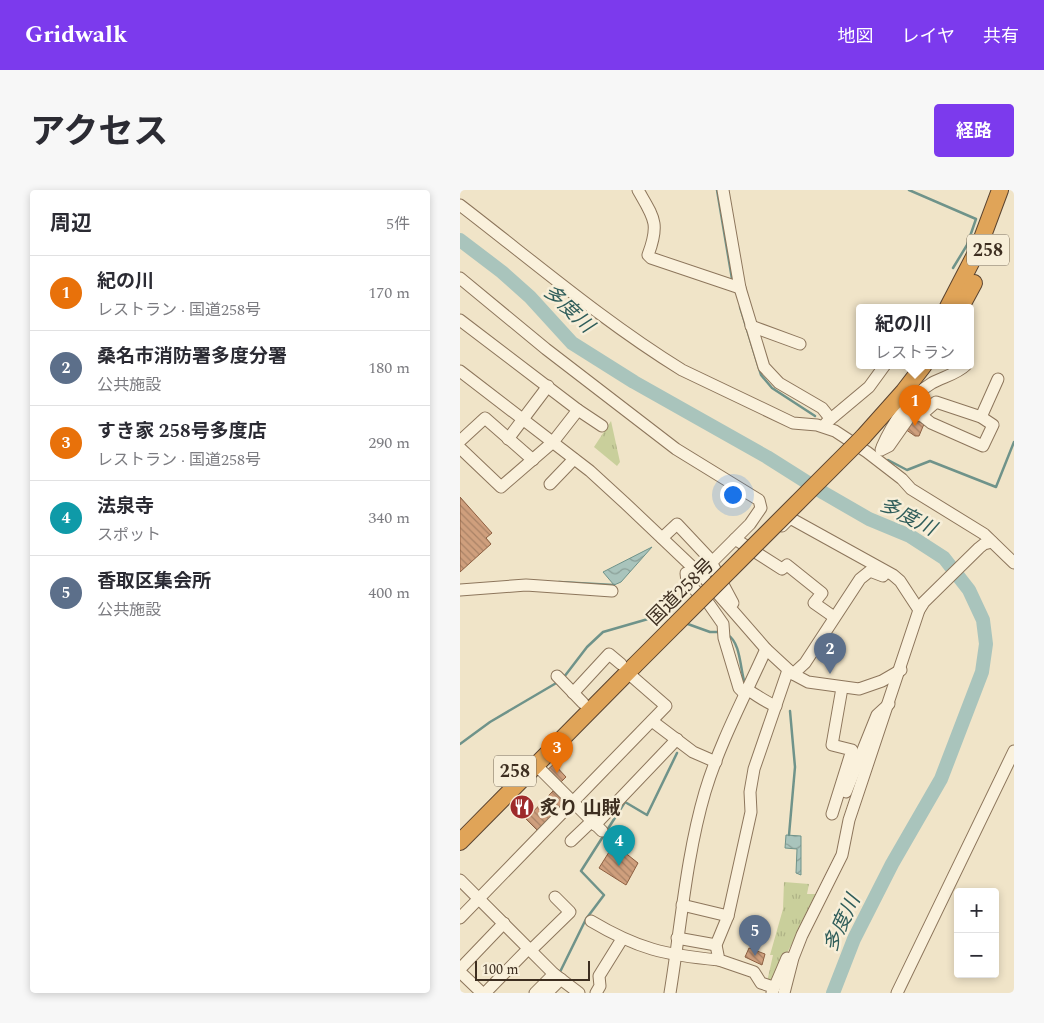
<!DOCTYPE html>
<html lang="ja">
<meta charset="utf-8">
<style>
:root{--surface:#fff;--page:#f7f7f7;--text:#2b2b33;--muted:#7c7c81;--line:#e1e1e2;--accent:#7c3aed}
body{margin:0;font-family:Spectral,"Noto Sans JP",serif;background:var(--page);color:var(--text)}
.controls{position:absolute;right:15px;bottom:15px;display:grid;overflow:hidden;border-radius:5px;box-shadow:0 2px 8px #0003}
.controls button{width:45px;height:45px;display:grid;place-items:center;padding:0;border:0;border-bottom:1px solid var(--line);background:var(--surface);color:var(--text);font:25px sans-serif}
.scale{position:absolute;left:15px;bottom:12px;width:115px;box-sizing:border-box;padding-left:5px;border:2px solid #3d2e20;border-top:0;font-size:14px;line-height:18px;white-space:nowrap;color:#3d2e20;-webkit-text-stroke:4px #f7eed8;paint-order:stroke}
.you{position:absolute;left:272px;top:304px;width:18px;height:18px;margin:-12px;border:4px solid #fff;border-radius:50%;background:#1a73e8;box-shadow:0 0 0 8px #1a73e833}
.badge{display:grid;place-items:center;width:32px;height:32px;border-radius:50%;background:var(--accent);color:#fff;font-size:16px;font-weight:700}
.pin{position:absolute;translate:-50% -41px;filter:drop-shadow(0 1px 2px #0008)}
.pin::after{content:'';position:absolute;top:26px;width:18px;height:15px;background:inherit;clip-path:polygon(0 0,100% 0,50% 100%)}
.popup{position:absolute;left:396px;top:114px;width:118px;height:65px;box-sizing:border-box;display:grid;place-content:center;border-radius:5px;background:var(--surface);filter:drop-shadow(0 1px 4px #0005);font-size:16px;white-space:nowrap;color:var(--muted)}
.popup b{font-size:19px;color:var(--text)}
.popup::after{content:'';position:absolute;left:50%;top:100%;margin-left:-10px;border:10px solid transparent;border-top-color:var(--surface)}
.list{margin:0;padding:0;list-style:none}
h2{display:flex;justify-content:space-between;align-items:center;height:65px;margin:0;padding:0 20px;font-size:21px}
h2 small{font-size:16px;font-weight:400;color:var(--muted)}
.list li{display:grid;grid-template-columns:32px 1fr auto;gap:15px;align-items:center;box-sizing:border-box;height:75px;padding:0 20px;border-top:1px solid var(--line)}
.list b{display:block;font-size:19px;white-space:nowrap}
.list p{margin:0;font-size:16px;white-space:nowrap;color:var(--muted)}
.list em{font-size:16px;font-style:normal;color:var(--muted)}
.map{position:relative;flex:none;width:554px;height:803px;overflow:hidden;border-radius:5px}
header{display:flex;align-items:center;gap:30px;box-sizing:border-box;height:70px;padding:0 25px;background:var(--accent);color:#fff}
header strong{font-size:24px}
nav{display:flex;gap:28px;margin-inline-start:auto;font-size:18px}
.intro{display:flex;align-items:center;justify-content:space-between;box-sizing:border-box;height:120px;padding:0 30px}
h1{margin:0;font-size:35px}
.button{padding:12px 22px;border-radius:5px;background:var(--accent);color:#fff;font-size:18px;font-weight:700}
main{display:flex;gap:30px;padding:0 30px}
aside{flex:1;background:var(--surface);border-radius:5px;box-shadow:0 2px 8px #0003}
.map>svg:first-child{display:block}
.park{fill:url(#park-tufts)}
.water{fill:url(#water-waves);stroke:#6f938a}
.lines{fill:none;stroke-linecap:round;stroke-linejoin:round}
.stream{stroke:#6f938a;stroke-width:2.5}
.river{stroke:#a9c4bc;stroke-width:14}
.building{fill:url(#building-back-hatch);stroke:#8d5f41}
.minor-casing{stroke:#8d765c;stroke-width:13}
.highway-casing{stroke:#5b4430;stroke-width:18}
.minor{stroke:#faf1dc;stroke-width:11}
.highway{stroke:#e0a458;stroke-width:16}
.highway-bridge-casing{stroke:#5b4430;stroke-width:18;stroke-linecap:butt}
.highway-bridge{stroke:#e0a458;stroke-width:16}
.labels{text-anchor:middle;stroke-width:5;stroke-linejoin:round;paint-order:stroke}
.shield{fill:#f7eed8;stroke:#756857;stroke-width:1}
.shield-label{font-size:18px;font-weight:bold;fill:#3d2e20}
.street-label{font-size:19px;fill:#3d2e20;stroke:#f7eed8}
.poi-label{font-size:19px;font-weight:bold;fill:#3d2e20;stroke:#f7eed8;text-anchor:start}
.water-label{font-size:20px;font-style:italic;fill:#2f5d5a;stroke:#f7eed8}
</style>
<header>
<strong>Gridwalk</strong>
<nav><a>地図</a><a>レイヤ</a><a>共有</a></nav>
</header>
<div class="intro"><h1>アクセス</h1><a class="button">経路</a></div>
<main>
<aside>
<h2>周辺<small>5件</small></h2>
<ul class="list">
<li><span class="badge" style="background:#e8710a">1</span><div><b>紀の川</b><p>レストラン · 国道258号</p></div><em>170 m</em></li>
<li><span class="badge" style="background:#5c6f8a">2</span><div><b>桑名市消防署多度分署</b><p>公共施設</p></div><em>180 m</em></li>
<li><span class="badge" style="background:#e8710a">3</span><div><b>すき家 258号多度店</b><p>レストラン · 国道258号</p></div><em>290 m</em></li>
<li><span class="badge" style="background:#0f9aa8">4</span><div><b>法泉寺</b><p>スポット</p></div><em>340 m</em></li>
<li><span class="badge" style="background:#5c6f8a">5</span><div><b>香取区集会所</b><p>公共施設</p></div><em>400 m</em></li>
</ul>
</aside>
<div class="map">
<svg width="554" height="803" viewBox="0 0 554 803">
<defs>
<pattern id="park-tufts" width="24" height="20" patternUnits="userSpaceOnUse" patternTransform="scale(1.25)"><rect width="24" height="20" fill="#c9cf9b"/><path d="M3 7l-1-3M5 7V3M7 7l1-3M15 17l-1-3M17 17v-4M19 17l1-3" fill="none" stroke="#aeb285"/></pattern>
<pattern id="water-waves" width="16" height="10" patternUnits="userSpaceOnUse" patternTransform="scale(1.25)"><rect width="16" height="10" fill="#a9c4bc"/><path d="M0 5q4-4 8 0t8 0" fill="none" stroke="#8ba098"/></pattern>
<pattern id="building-back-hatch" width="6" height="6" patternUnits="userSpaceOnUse" patternTransform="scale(1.25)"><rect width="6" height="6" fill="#cf9f7d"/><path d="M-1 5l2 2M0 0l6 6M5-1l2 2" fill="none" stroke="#a98266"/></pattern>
</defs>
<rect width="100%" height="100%" fill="#f0e4c8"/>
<g class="park">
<polygon points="151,231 160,272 157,276 134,257"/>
<path d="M324,692l25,2 -2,10h11c-15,31 -32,59 -47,90l-4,-2 6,-27h-3l13,-46z"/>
</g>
<g class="water">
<polygon points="192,357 161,392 154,395 143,382"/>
<polygon points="326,645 341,646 341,685 336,683 337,659 325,658"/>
</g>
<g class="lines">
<g class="stream">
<polyline points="257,0 272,89"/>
<polyline points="449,0 516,29 507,55 493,78"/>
<polyline points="280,117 301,185 312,198 355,226"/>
<polyline points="428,270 447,280 470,271 536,297 554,252"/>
<polyline points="99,392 154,395"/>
<polyline points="225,433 250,442 261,442"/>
<path d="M268,445c13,8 12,35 17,49"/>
<polyline points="104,487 127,457 143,442 195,427"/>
<polyline points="0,554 30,532 98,492"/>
<polyline points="329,645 335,577 330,521"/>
<polyline points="99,784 126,729 144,705 121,681 165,612 187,625 217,563"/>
</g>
<polyline class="river" points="0,50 42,82 70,107 112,153 174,192 307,267 364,303 409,329 450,346 484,368 509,400 523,430 526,454 522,482 481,589 432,674 394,749 373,803"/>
</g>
<g class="building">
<polygon points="452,229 464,234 459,246 455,246 445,239"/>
<polygon points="0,307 32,343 26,348 31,354 0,382"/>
<polygon points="94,574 106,587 100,593 87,580"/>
<polygon points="93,601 105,612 77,640 66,629"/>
<polygon points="61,610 70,619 63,626 55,615"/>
<polygon points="154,654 178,673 166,695 139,678"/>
<polygon points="289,758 305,764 302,775 285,767"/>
</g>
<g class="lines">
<defs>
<g id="minor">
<path d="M178,0c16,28 22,33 10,65l3,3 89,30"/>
<polyline points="263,0 280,98 304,177 319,193 362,218 370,228"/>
<path d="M0,15c73,56 144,117 222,165l111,53 24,2 18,6 32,21 35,27 9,10 73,45 30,29"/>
<polyline points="0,88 86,159 216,259 299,310 301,318 290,334 251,373"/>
<polyline points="0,130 118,220 93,252 41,297 0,258"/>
<polyline points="291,136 340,154"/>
<polyline points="0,181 130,281 166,314 245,389 306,459 333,484 348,492 399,499 422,491 441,480"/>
<polyline points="118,220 142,236"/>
<polyline points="521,227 538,189"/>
<polyline points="366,233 409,197 425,175"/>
<polyline points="48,249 88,196"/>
<polyline points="0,251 25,228 73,270"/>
<path d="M422,257c10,-23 28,-51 50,-64 11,-6 25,-9 34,-18"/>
<polyline points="421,260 429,256 450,226 461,225 476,212 521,227 533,235 523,256 471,233 461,225"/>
<polyline points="90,294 114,269"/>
<polyline points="322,336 330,328 433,385 440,391 459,420"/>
<polyline points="202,348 217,334 249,368 273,413"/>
<polyline points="275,349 322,379 327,375 362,403 354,413 374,427"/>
<polyline points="226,383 227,392 249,414 263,434 264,448 279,498 284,503"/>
<polyline points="0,400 66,395 152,401"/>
<polyline points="333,484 345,473 400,389 410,381 423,386"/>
<polyline points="97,486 123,513"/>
<path d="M286,499c11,6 19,13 30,17"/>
<polyline points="113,503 149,464 161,474"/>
<polyline points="192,531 233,562 256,572"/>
<polyline points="76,575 142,641"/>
<polyline points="386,602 417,525 429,514"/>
<polyline points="372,624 392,560 372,555 382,498"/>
<polyline points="135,635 217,549"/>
<polyline points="111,651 132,631"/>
<polyline points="0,690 94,784 119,803"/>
<polyline points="222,715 268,726"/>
<polyline points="0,728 206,516 168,483"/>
<path d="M131,731c47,28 74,34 128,39"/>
<polyline points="217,748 256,755"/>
<polyline points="71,760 110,722 95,707"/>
<polyline points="0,779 44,733"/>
<polyline points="0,782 22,803"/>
<polyline points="313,797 301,793 294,782 259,770 256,755 268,726 291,622 290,602 294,579 328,480"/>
<polyline points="25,803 69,758"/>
<polyline points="75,803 94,784"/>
<polyline points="87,803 101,789"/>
<polyline points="136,803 140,796 139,786 162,749"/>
<path d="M210,803c11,-67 16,-136 35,-201 15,-50 40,-96 61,-143"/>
<polyline points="312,803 327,768"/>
<polyline points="324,803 333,768 342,745 382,665 389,630 459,420 464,412 519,358 524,354 532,352"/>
<polyline points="437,803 554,561"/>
</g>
<g id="highway">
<polyline points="488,117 518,59 540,0"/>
<polyline points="501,117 514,93"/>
<polyline points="403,247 444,201 464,175"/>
<polyline points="0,652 174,476"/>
</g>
</defs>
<use href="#minor" class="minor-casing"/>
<use href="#highway" class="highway-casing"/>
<use href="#minor" class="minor"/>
<use href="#highway" class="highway"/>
<defs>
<polyline id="highway-bridge" points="174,476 403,247"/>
</defs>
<use href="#highway-bridge" class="highway-bridge-casing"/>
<use href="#highway-bridge" class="highway-bridge"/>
</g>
<defs>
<symbol id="restaurant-disc" viewBox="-11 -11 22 22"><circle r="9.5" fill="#9e2a2b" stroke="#f7eed8"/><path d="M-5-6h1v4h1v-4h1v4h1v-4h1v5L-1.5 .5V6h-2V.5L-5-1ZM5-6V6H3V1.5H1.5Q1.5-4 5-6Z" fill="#fff"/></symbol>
</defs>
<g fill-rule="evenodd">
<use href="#restaurant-disc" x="48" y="603" width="28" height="28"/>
</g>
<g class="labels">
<g class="shield">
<rect x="507" y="44.5" width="42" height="31" rx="4"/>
<rect x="34" y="565.5" width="42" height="31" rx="4"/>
</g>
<g class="shield-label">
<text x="528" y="66">258</text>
<text x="55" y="587">258</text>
</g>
<g class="street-label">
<text transform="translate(220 401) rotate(-45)" y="7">国道258号</text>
</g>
<g class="poi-label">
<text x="80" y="624">炙り 山賊</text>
</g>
<g class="water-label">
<text transform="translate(109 118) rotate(43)" y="7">多度川</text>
<text transform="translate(448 326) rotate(27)" y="7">多度川</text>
<text transform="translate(381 733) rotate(-65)" y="7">多度川</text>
</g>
</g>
</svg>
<div class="controls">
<button>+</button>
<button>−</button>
</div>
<div class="scale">100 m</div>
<div class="you"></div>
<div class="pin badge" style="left:455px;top:236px;background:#e8710a">1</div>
<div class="popup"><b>紀の川</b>レストラン</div>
<div class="pin badge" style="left:370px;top:484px;background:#5c6f8a">2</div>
<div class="pin badge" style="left:97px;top:583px;background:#e8710a">3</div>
<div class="pin badge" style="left:159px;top:676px;background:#0f9aa8">4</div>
<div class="pin badge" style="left:295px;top:766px;background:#5c6f8a">5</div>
</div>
</main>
